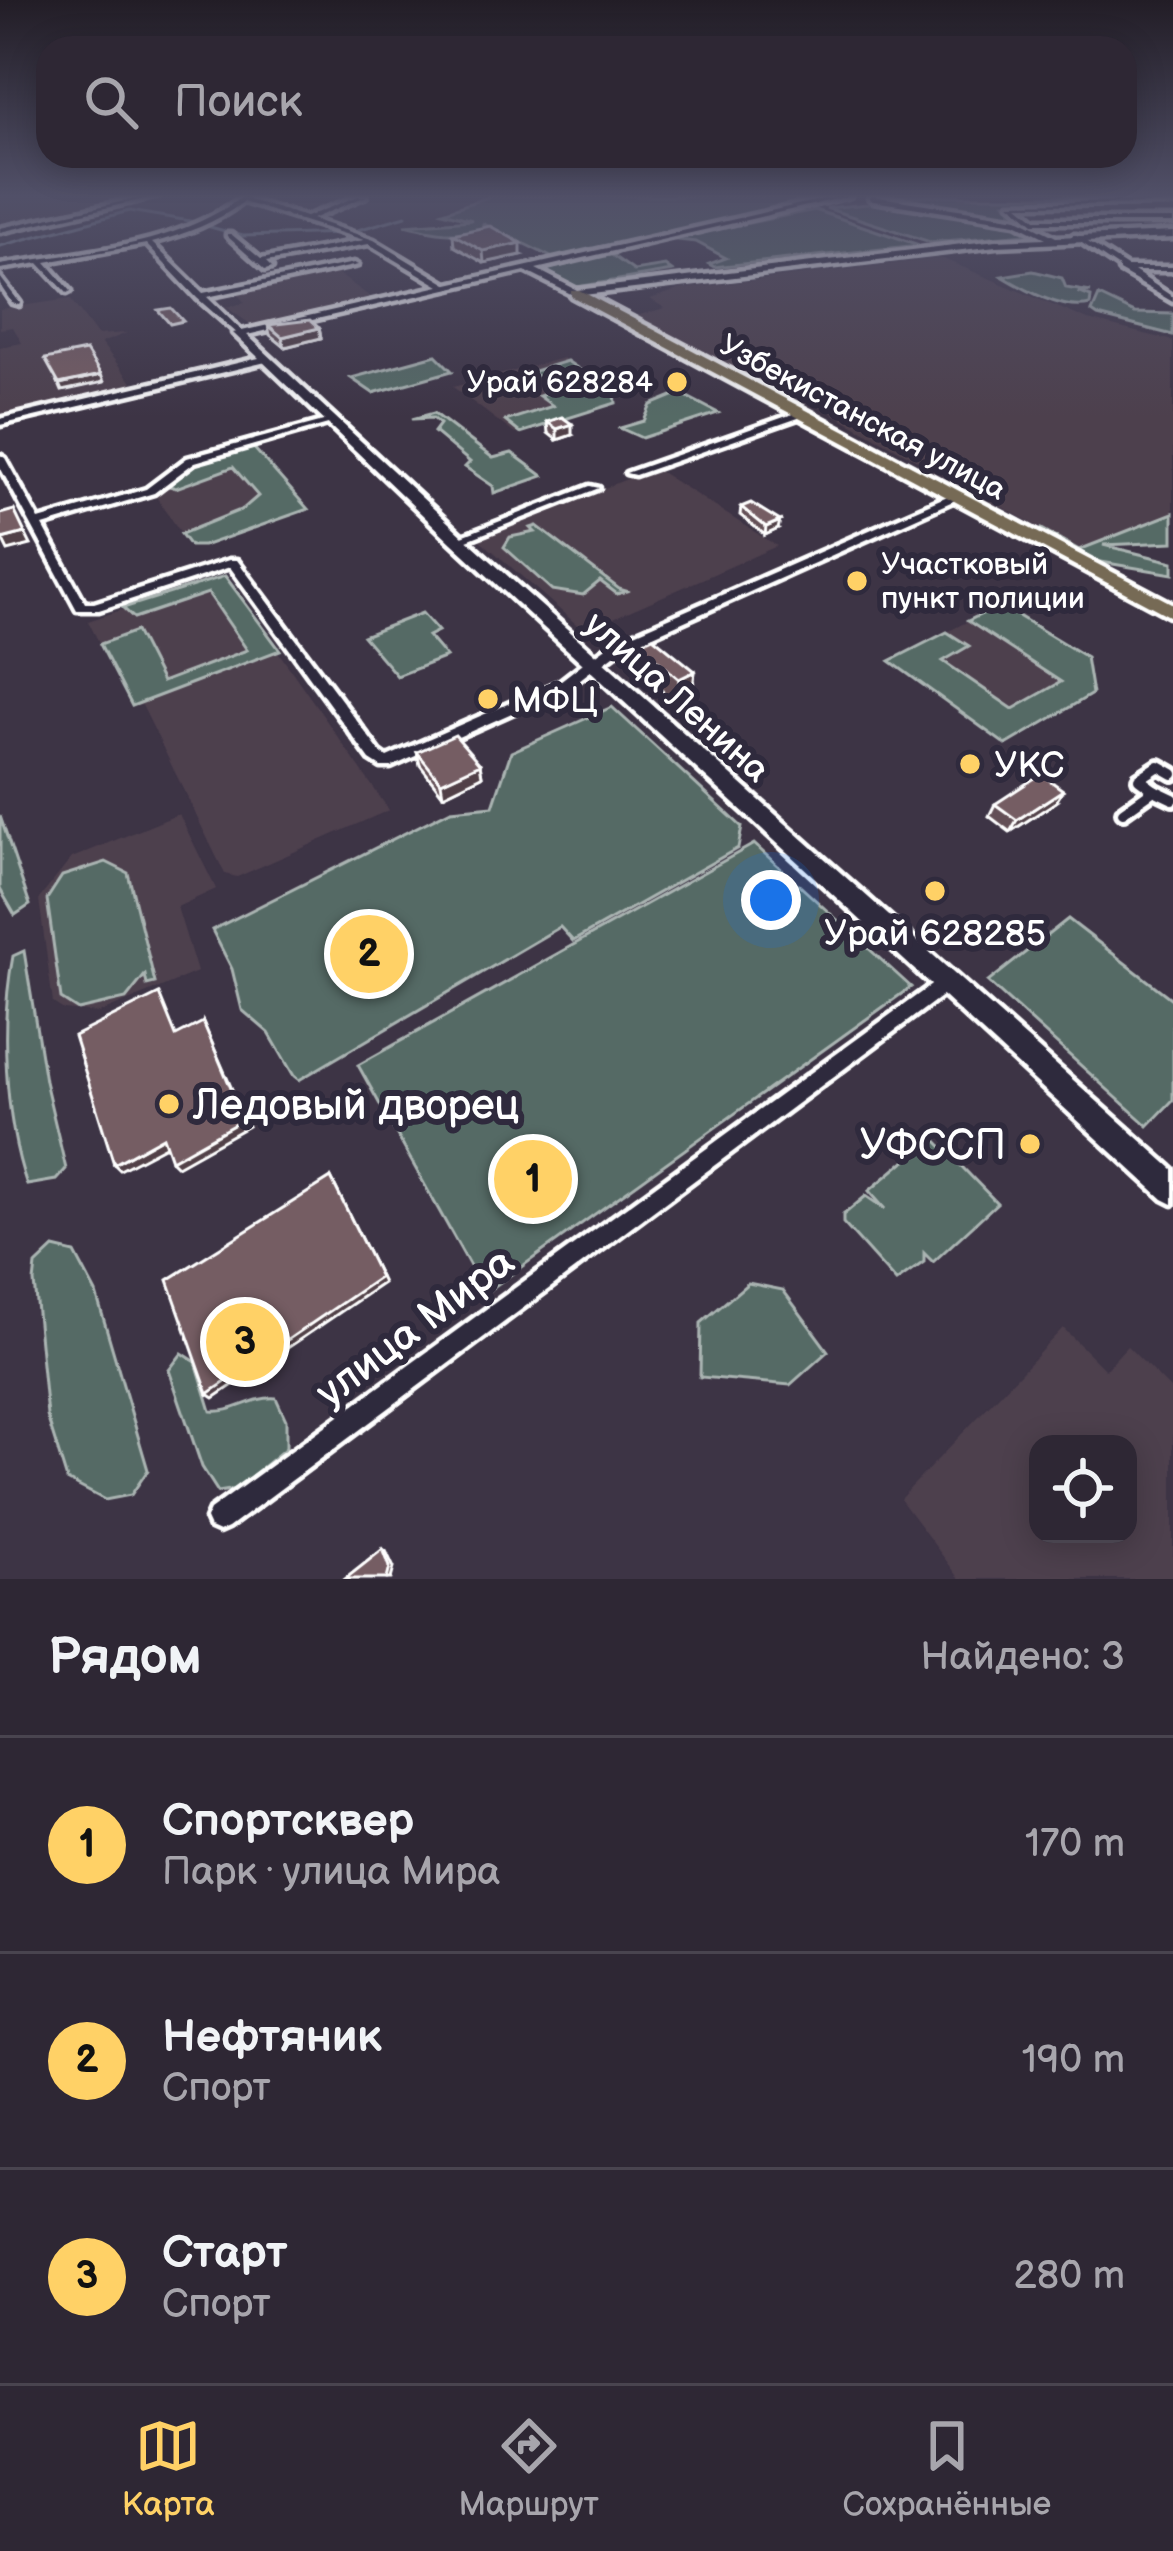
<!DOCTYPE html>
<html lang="ru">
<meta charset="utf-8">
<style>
:root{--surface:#2e2734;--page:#3a3340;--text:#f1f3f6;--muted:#a7a5ac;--line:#49444f;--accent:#ffd166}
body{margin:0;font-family:"Balsamiq Sans",sans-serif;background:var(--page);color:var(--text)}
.controls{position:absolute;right:36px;bottom:36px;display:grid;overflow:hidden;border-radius:24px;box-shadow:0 6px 30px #0003}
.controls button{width:108px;height:108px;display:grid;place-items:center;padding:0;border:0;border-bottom:3px solid var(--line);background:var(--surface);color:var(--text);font:60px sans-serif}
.you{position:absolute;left:771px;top:900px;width:42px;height:42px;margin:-30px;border:9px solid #fff;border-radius:50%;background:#1a73e8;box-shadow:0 0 0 18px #1a73e833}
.badge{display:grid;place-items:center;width:78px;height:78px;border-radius:50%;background:var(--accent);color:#111;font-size:39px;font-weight:700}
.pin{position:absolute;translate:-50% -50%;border:6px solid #fff;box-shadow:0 3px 12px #0006}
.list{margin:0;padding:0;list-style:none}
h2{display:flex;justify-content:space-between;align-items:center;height:156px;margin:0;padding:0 48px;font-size:51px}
h2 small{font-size:39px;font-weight:400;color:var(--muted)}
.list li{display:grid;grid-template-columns:78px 1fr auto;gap:36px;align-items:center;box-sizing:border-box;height:216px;padding:0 48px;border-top:3px solid var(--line)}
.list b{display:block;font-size:45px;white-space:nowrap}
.list p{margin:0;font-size:39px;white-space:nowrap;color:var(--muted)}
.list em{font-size:39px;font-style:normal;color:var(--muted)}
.icon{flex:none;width:66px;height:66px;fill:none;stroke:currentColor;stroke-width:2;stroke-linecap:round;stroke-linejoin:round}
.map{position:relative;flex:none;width:1173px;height:1579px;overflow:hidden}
.search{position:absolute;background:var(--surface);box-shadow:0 6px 30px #0003;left:36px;right:36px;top:36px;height:132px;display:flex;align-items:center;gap:30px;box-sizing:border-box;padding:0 42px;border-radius:36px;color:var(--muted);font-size:45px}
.sheet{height:804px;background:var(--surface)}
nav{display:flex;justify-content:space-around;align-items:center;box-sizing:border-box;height:168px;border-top:3px solid var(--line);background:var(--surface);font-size:33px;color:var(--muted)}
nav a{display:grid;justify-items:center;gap:6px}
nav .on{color:var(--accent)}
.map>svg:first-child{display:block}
.built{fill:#4e404e;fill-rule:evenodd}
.green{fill:#556a65;stroke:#aab4b2;stroke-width:3}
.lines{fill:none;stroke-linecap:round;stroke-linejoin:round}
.stream{stroke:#95a2af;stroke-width:3}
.pedestrian-casing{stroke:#fff;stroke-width:20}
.minor-casing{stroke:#fff;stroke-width:9}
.tertiary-casing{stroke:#fff;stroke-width:9}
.secondary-casing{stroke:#fff;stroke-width:9}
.primary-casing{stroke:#fff;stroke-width:9}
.pedestrian{stroke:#2f2a3d;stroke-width:10}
.minor{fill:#2f2a3d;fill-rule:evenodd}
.tertiary{fill:#2f2a3d;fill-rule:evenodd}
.secondary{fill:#2f2a3d;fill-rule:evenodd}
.primary{fill:#766a54;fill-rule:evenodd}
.wall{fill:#645056;stroke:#fff;stroke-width:3}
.shaded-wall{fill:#514146;stroke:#fff;stroke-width:3}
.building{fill:#745d64;stroke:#fff;stroke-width:3}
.poi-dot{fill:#ffd166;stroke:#2f2a3d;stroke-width:4.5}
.labels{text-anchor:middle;stroke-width:12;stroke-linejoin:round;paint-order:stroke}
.far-poi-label{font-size:30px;fill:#fff;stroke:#2f2a3d;text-anchor:end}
.far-street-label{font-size:30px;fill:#fff;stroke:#2f2a3d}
.street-label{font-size:36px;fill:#fff;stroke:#2f2a3d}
.poi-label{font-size:36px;fill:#fff;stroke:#2f2a3d;text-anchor:start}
.near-poi-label{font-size:42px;fill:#fff;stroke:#2f2a3d;text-anchor:start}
.near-street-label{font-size:42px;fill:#fff;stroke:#2f2a3d}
</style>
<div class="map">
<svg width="1173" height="1579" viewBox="0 0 1173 1579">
<rect width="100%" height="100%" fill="#3d3445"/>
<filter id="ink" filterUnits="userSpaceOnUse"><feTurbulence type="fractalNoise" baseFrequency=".00833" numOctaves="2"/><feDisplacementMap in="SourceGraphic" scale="24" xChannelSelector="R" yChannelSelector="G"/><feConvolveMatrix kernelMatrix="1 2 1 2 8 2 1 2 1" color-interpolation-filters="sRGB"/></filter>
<g filter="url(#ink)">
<g class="built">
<polygon points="0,196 134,196 0,229"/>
<polygon points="941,258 1088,320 1173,341 1173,514 1080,550 778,383 767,386 636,316 665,308 650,299 681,289"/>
<polygon points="334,271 373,299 253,326 226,307 245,303 235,291"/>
<polygon points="70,299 97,335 127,333 101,343 134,385 0,419 0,347 22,343 13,327 0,329 0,309"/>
<polygon points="563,358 615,394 616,403 515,434 453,387"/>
<polygon points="252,446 308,509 203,546 190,546 155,495 171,479"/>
<polygon points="654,468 777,546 584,631 479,539"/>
<polygon points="225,576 389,810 237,877 225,874 142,705 132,706 88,621"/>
<polygon points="1000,605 1086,657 1092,694 1006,745 890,661"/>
<polygon points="179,814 216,889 177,907 197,972 99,1013 64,1010 53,1003 39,899 72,858"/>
<path d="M1063,1328l42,42 22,-24 46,46v187h-213l-60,-80zM1038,1444h90v90h-90z"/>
</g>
<g class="green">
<path d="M491,196h348l-286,62 -71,-35 6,5c-33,9 -52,5 -83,-3l67,-5 -29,-8z"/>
<polygon points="894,196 1091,196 1005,202 1016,217"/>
<polygon points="889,202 1015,225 1027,234 930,242 826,208"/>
<polygon points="815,210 919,245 714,267 709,264 726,258 696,242 668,239"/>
<polygon points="627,249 613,256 634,271 665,266 672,271 577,287 545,270"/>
<path d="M1033,271l29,7 4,10 25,4h-13l13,5 -1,8c-27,7 -66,-16 -88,-29z"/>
<polygon points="1099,296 1135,313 1173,314 1173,335 1098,316 1092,312"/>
<polygon points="436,355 452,371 373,393 351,378"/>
<polygon points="567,361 615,394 616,403 520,433 505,421 553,406 539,396 558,390 531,372"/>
<polygon points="680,393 718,413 642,438 620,428 644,421 651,405"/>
<polygon points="434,413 493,458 512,453 543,476 494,493 493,486 465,467 470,462 434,432 440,424 433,418 412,419"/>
<polygon points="252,446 308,509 203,546 190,546 181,534 243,509 258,496 233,467 176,488 169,486 171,479 194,462"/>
<polygon points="1173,513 1173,542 1103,545 1173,562 1173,574 1095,561 1040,533 1042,529 1079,550"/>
<polygon points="537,526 619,589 626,591 617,594 600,581 583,595 552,590 504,547 510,537 535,532 531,528"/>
<polygon points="225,576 280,650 132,706 100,644 136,631 162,682 247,650 208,593 134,618 123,608"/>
<polygon points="1000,605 1086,657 1092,694 1006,745 890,661 947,632 969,646 943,661 1013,709 1061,682 968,621"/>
<polygon points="422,613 438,631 428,636 446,657 397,676 363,636"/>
<polygon points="612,707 742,827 738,848 573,941 560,927 299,1080 294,1076 269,1033 242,1010 232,969 212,930 451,810 493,806 511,752"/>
<polygon points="0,816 30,905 15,915 0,889"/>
<polygon points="754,844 911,987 485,1293 358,1065"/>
<polygon points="106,862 128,873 155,983 147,985 145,975 126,999 78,1010 61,999 47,899 62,876"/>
<polygon points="1068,919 1173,1000 1173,1100 1148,1126 988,982"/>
<path d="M24,951l21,130 21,88 -10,11 -29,5c-23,-67 -27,-163 -14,-229z"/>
<polygon points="933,1137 997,1203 933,1262 924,1253 924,1262 896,1282 843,1223 843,1215 866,1196 885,1209 869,1191"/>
<polygon points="54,1248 75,1253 96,1293 148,1470 131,1495 105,1500 67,1480 47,1416 34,1282 36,1265"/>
<polygon points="748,1283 783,1290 828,1351 790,1385 700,1377 701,1323"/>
<path d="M182,1353l14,9 15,49c23,3 41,-15 65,-13l10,22v28l-50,41 -18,3 -16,-25 -33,-97z"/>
</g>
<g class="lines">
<g class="stream">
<polyline points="203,225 243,236 346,233"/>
<polyline points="354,231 406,216"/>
<polyline points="0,246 129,211 196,222"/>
</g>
<defs>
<g id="pedestrian">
<polyline points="1154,790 1173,799"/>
<polyline points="1123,812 1154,790 1139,779 1159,766 1173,774"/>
</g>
<g id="minor">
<polygon points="148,196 158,196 0,232 0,228"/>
<path d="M243,196h7l-4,3 60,18 52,-21h8l-54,23 62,21 78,47 -7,2 -76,-45 -103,18 6,6 -7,2 -38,-34v-2h4l30,25 103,-19 -121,-38c-27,21 -58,32 -91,41l51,50 151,-30 4,2 -151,32 35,34v4h-3l-42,-37 -51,-54 -100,18 25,29 -4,2 -28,-30 -39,6v-4c82,-14 174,-17 243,-69z"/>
<polygon points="1173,200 1173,204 1019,205 1036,219 1173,219 1173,223 1034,223 1010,203"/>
<polygon points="1073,235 1077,235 1127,267 1173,267 1173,271 1134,271 1173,297 1173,302 1119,271 1119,268 1073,237"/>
<polygon points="0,277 20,303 19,305 12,303 0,285"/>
<polygon points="263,357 266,358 266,362 0,425 0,419"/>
<polygon points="801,411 806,414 804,416 635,475 626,473"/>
<polygon points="327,420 335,422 195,462 154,493 43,526 85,603 94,603 229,560 237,560 380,752 387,757 560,681 587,660 597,660 599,663 597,666 570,687 391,767 381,767 370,760 230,567 99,610 77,610 0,467 0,455 5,458 39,520 146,489 187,458"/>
<polygon points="590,486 599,488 462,542 458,543 452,540"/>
<polygon points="945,975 951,977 954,983 951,989 228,1528 219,1532 210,1528 206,1519 210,1510"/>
</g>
<g id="tertiary">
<polygon points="1168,196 1173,196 1173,199"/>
<polygon points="952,494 962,497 622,649 598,667 586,667 584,663 612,643"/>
</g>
<polygon id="secondary" points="836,196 850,196 536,269 577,290 996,240 1046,238 1016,223 873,201 869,198 872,196 1018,218 1056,237 1173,232 1173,238 996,246 575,296 525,271 247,335 464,537 1173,1169 1173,1204 1163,1199 452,543 233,333"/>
<polygon id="primary" points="571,290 579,290 1173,604 1173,618 571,296"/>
</defs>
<use href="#pedestrian" class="pedestrian-casing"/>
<use href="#minor" class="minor-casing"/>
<use href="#tertiary" class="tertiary-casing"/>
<use href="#secondary" class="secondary-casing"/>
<use href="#primary" class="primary-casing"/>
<use href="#pedestrian" class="pedestrian"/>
<use href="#minor" class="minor"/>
<use href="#tertiary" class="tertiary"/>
<use href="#secondary" class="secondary"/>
<use href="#primary" class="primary"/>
</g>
<g class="wall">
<polygon points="453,234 521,255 484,263 454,246"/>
<polygon points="268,325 319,328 321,338 285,347 270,335"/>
<polygon points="547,422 572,435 557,440 548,433"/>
<polygon points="741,507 778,529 765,535 740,515"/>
<polygon points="638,644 695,671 692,696 677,704 637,669"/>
<polygon points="417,752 480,764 482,776 443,795 420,765"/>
<polygon points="1056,802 1010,832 989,816 995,804"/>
</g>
<g class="shaded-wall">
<polygon points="521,243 521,255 484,263 483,251"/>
<polygon points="319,328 321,338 285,347 282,337"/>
<polygon points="101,375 104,382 62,391 59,384"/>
<polygon points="572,424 572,435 557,440 557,429"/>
<polygon points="780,521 778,529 765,535 766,527"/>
<polygon points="25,533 31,545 8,551 2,539"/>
<polygon points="695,671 692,696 677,704 679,679"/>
<polygon points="480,764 482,776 443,795 441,782"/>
<polygon points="1063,790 1056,802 1010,832 1017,820"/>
<polygon points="203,1022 248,1126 177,1166 171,1160"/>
<polygon points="163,1137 169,1144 120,1170 114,1164"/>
<polygon points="331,1178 383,1283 214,1398 208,1394"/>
<polygon points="383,1549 386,1551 394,1568 391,1579 387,1579"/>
</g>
<g class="building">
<polygon points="490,226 521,243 483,251 453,234"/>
<polygon points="171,308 183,321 170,324 158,310"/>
<polygon points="310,320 319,328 282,337 268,325"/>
<polygon points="86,351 101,375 59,384 45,359"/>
<polygon points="562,417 572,424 557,429 547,422"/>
<polygon points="751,503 780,521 766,527 741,507"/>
<polygon points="14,510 25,533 2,539 0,535 0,514"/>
<polygon points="653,637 695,671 679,679 638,644"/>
<polygon points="455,735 480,764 441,782 417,752"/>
<polygon points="1041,774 1063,790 1017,820 995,804"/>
<polygon points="159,994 176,1036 203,1022 244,1119 171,1160 163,1137 114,1164 74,1036"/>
<polygon points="331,1178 380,1277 208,1394 168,1280"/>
<polygon points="383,1549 390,1567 387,1579 345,1579"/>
</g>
</g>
<linearGradient id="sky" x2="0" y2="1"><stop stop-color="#221d26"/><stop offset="0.47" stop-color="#515068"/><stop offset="1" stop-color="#515068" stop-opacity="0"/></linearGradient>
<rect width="1173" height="417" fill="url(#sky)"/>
<g class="poi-dot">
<circle cx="677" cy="382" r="12"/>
<circle cx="857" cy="581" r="12"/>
<circle cx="488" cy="699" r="12"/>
<circle cx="970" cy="764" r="12"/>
<circle cx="935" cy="891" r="12"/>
<circle cx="169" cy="1104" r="12"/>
<circle cx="1030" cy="1144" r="12"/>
</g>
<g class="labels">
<g class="far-poi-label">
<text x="653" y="392">Урай 628284</text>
<text x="881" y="574" text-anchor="start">Участковый<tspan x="881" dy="34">пункт полиции</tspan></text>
</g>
<g class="far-street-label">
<text transform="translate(863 417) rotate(28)" y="10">Узбекистанская улица</text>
</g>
<g class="street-label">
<text transform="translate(678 696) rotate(42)" y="13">улица Ленина</text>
</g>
<g class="poi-label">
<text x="512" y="712">МФЦ</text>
<text x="994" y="777">УКС</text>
<text x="935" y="945" text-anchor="middle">Урай 628285</text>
</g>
<g class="near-poi-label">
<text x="193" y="1119">Ледовый дворец</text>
<text x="1006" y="1159" text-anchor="end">УФССП</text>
</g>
<g class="near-street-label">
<text transform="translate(414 1326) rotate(-37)" y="15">улица Мира</text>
</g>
</g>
</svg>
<div class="controls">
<button><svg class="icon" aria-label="locate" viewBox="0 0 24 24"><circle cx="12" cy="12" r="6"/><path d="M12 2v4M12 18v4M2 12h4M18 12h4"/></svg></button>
</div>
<div class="you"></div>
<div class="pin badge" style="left:533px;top:1179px">1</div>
<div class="pin badge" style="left:369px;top:954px">2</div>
<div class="pin badge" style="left:245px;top:1342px">3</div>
<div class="search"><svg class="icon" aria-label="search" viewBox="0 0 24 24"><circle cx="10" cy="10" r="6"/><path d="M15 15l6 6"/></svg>Поиск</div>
</div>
<section class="sheet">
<h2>Рядом<small>Найдено: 3</small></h2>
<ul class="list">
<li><span class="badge">1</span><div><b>Спортсквер</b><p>Парк · улица Мира</p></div><em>170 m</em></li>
<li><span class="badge">2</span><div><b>Нефтяник</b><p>Спорт</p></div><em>190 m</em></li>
<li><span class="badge">3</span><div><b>Старт</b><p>Спорт</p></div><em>280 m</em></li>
</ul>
</section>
<nav>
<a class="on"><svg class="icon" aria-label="map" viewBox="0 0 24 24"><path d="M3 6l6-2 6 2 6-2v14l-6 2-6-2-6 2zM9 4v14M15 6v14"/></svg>Карта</a>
<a><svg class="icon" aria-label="directions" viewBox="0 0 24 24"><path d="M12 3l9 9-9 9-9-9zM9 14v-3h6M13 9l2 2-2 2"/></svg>Маршрут</a>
<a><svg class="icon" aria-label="saved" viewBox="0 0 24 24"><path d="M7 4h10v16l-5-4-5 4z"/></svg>Сохранённые</a>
</nav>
